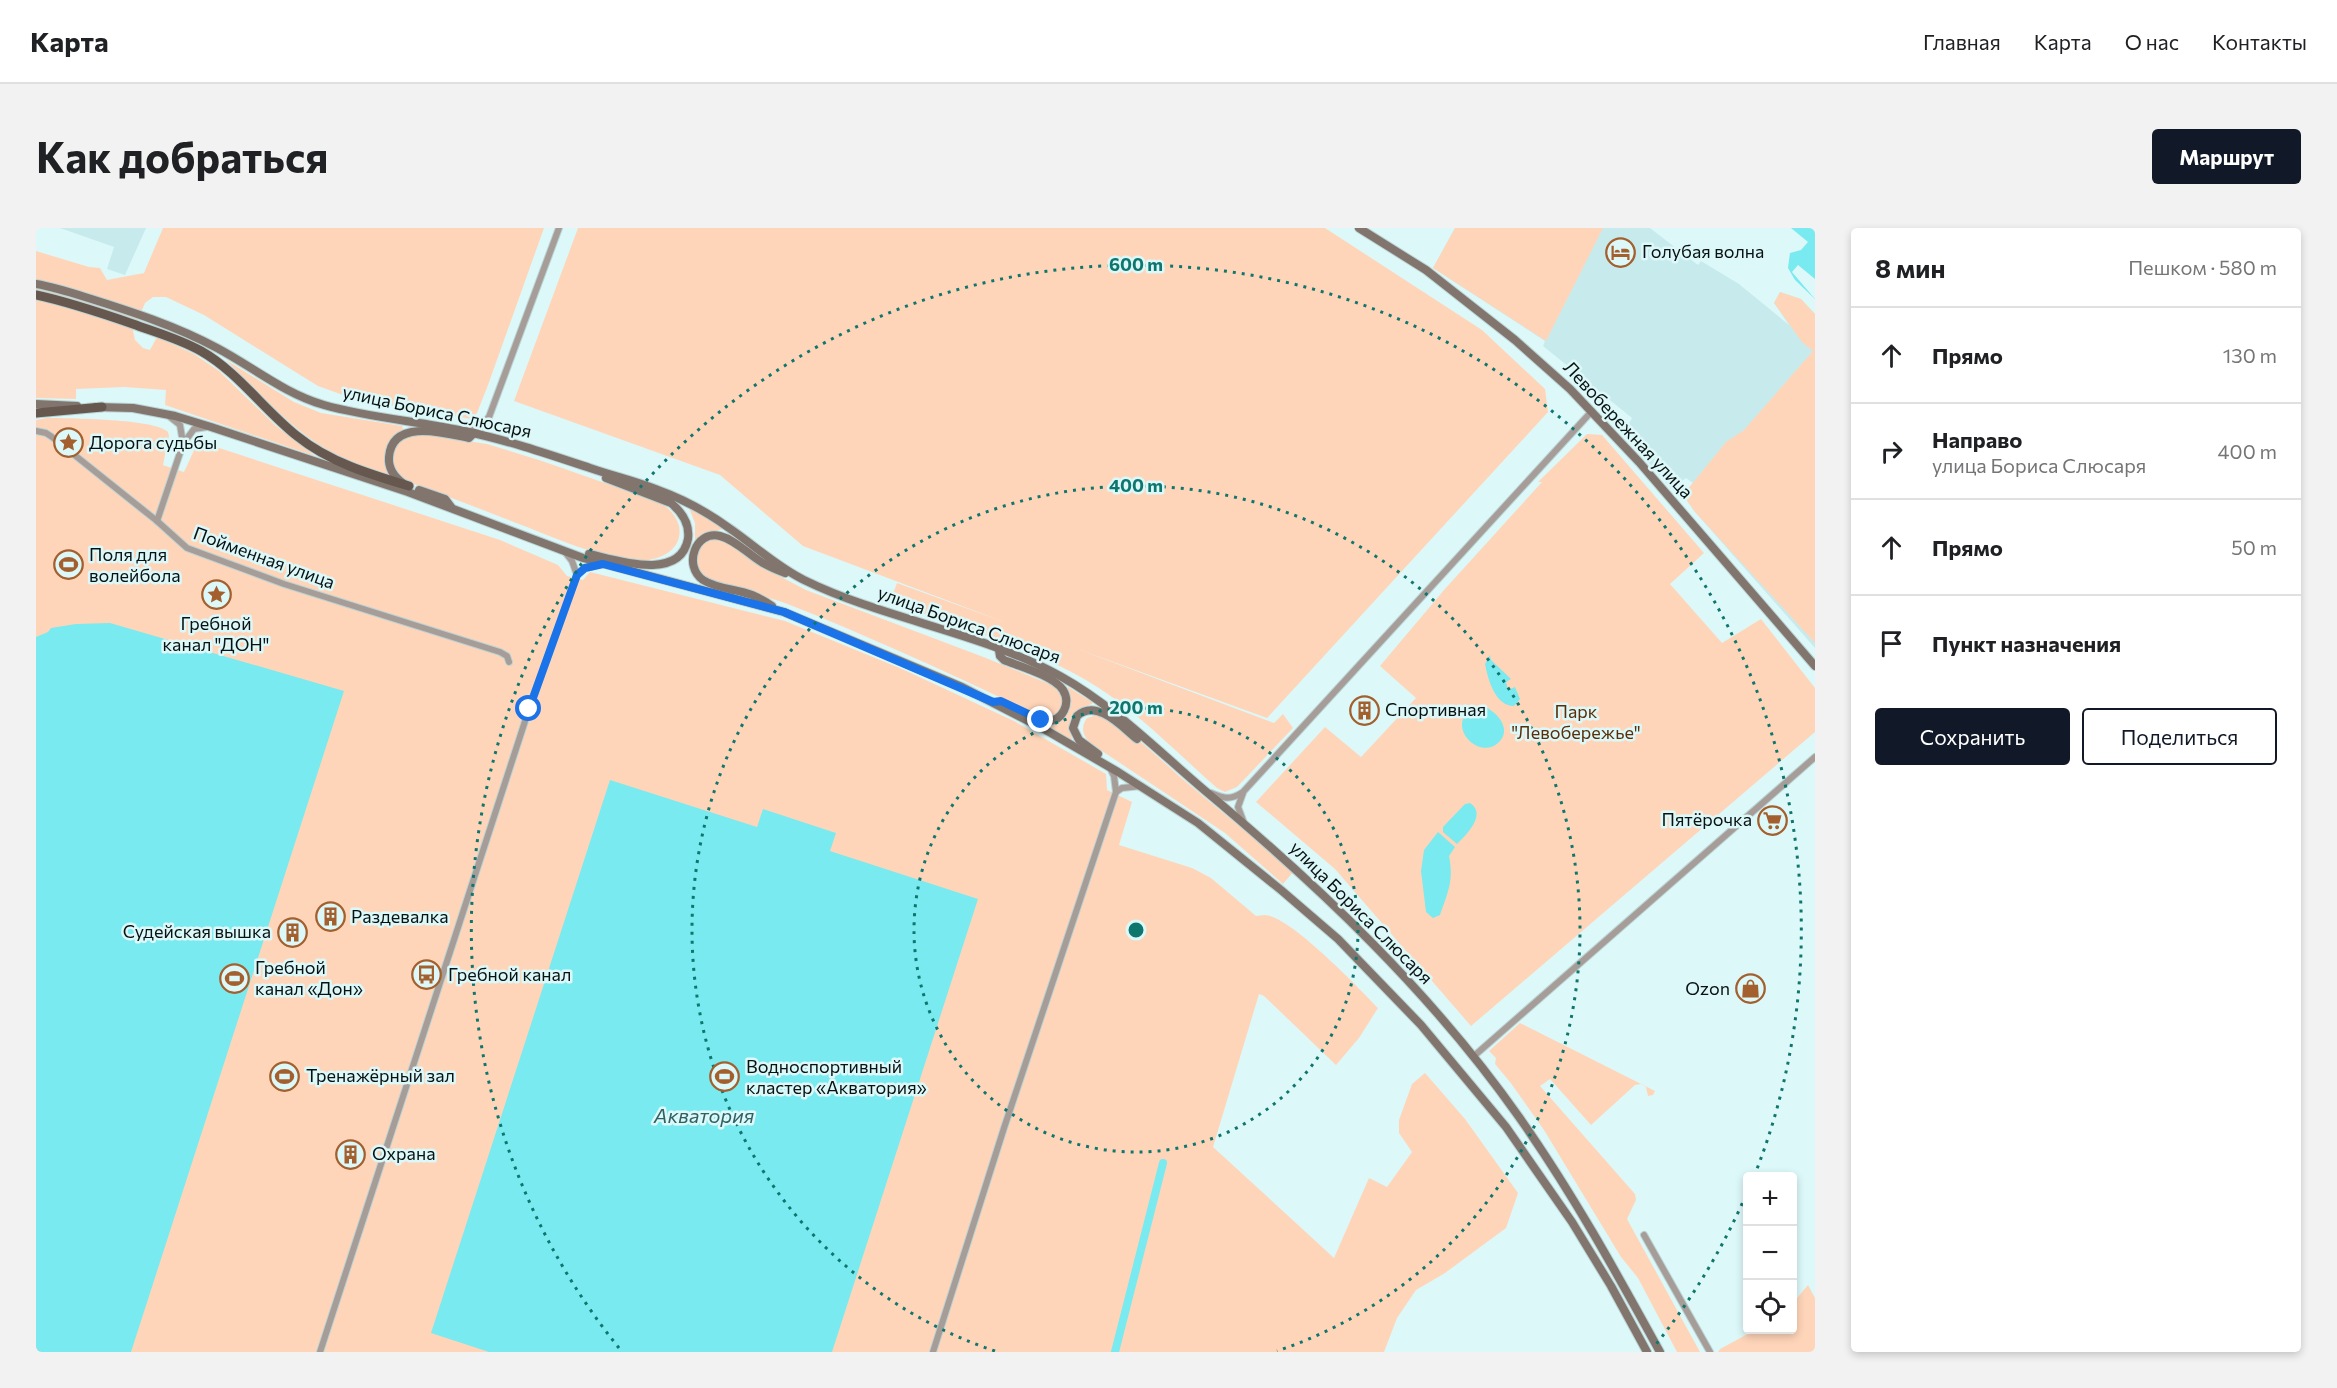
<!DOCTYPE html>
<html lang="ru">
<meta charset="utf-8">
<style>
:root{--surface:#fff;--page:#f2f2f2;--text:#202124;--muted:#757577;--line:#e0e0e0;--accent:#111827}
body{margin:0;font-family:Commissioner,sans-serif;background:var(--page);color:var(--text)}
.controls{position:absolute;right:18px;bottom:18px;display:grid;overflow:hidden;border-radius:6px;box-shadow:0 3px 9px #0003}
.controls button{width:54px;height:54px;display:grid;place-items:center;padding:0;border:0;border-bottom:2px solid var(--line);background:var(--surface);color:var(--text);font:30px sans-serif}
.stop{position:absolute;width:18px;height:18px;margin:-14px;border:4px solid #1a73e8;border-radius:50%;background:#fff}
.stop.end{background:#1a73e8;border-color:#fff;box-shadow:0 2px 6px #0008}
.list{margin:0;padding:0;list-style:none}
h2{display:flex;justify-content:space-between;align-items:center;height:78px;margin:0;padding:0 24px;font-size:26px}
h2 small{font-size:20px;font-weight:400;color:var(--muted)}
.list li{display:grid;grid-template-columns:39px 1fr auto;gap:18px;align-items:center;box-sizing:border-box;height:96px;padding:0 24px;border-top:2px solid var(--line)}
.list b{display:block;font-size:22px;white-space:nowrap}
.list p{margin:0;font-size:20px;white-space:nowrap;color:var(--muted)}
.list em{font-size:20px;font-style:normal;color:var(--muted)}
.actions{display:flex;gap:12px;padding:18px 24px}
.actions a{flex:1;padding:14px 0;border:2px solid var(--accent);border-radius:6px;text-align:center;font-size:21px;color:var(--accent)}
.actions .main{background:var(--accent);color:#fff}
.icon{flex:none;width:33px;height:33px;fill:none;stroke:currentColor;stroke-width:2;stroke-linecap:round;stroke-linejoin:round}
.map{position:relative;flex:none;width:1779px;height:1124px;overflow:hidden;border-radius:6px}
header{display:flex;align-items:center;gap:36px;box-sizing:border-box;height:84px;padding:0 30px;background:var(--surface);border-bottom:2px solid var(--line)}
header strong{font-size:28px}
nav{display:flex;gap:33px;margin-inline-start:auto;font-size:21px}
.intro{display:flex;align-items:center;justify-content:space-between;box-sizing:border-box;height:144px;padding:0 36px}
h1{margin:0;font-size:42px}
.button{padding:15px 27px;border-radius:6px;background:var(--accent);color:#fff;font-size:21px;font-weight:700}
main{display:flex;gap:36px;padding:0 36px}
aside{flex:1;background:var(--surface);border-radius:6px;box-shadow:0 3px 9px #0003}
.map>svg:first-child{display:block}
.built{fill:#c7ebed}
.green{fill:#ffd5b9}
.water{fill:#78eaf0}
.pier{fill:#ddf8f9}
.lines{fill:none;stroke-linecap:round;stroke-linejoin:round}
.canal{stroke:#78eaf0;stroke-width:8}
.minor-casing{stroke:#bbd3d4;stroke-width:8}
.secondary-casing{stroke:#bbd3d4;stroke-width:10}
.primary-casing{stroke:#bbd3d4;stroke-width:11}
.minor{stroke:#a69d98;stroke-width:6}
.secondary{stroke:#81756d;stroke-width:8}
.primary{stroke:#67584f;stroke-width:9}
.route{stroke:#1a73e8;stroke-width:8}
.ring{fill:none;stroke:#0f766e;stroke-width:3;stroke-dasharray:3 6}
.labels{text-anchor:middle;stroke-width:5;stroke-linejoin:round;paint-order:stroke}
.poi-label{font-size:18px;fill:#091212;stroke:#ddf8f9;text-anchor:start}
.street-label{font-size:18px;fill:#091212;stroke:#ddf8f9}
.park-label{font-size:18px;fill:#5a2e07;stroke:#ddf8f9}
.water-label{font-size:20px;font-style:italic;fill:#2f6163;stroke:#ddf8f9}
.centre{fill:#0f766e;stroke:#ddf8f9;stroke-width:3}
.ring-label{font-size:18px;text-anchor:middle;font-weight:bold;fill:#0f766e;stroke:#ddf8f9;stroke-width:5;stroke-linejoin:round;paint-order:stroke}
</style>
<header>
<strong>Карта</strong>
<nav><a>Главная</a><a>Карта</a><a>О нас</a><a>Контакты</a></nav>
</header>
<div class="intro"><h1>Как добраться</h1><a class="button">Маршрут</a></div>
<main>
<div class="map">
<svg width="1779" height="1124" viewBox="0 0 1779 1124">
<rect width="100%" height="100%" fill="#ddf8f9"/>
<g class="built">
<polygon points="24,0 110,0 89,47 71,41 78,19"/>
<polygon points="1419,0 1614,0 1662,37 1665,33 1703,56 1753,97 1738,75 1744,64 1765,71 1779,86 1779,420 1659,284 1647,267 1657,255 1650,250 1635,261 1588,205 1596,190 1507,118 1509,113 1397,40"/>
</g>
<g class="green">
<polygon points="127,0 508,0 452,157 441,185 435,191 321,172 282,158 168,87 130,69 117,69 109,75 97,103 99,112 107,120 114,122 121,109 158,126 183,143 240,198 279,228 129,177 130,162 88,159 40,161 40,171 0,170 0,23 53,39 64,40 71,52 108,45"/>
<path d="M542,0h747l157,102 63,59 3,23 -281,306 -192,-70 199,75 9,-9 10,14 -56,59 -12,5 -8,-4c-42,-37 -83,-80 -131,-108 -60,-35 -131,-54 -196,-78l7,-19 110,40 -204,-77 -83,-71 -206,-74z"/>
<polygon points="1419,0 1567,0 1510,113 1397,40"/>
<polygon points="1744,64 1765,71 1779,86 1779,415 1659,284 1647,267 1690,214 1708,202 1777,123 1766,114 1738,75"/>
<path d="M190,132l68,42 27,11 81,13 1,4c-20,15 -19,22 -13,45 -16,-5 -33,-10 -48,-17 -46,-23 -80,-62 -116,-98z"/>
<path d="M11,190c21,0 110,1 121,14l1,4 -6,29 21,7 13,-28 7,-1 296,97 58,25 9,11 16,4 7,-8 195,49 117,48 112,52 92,53 1,16 25,12 -13,43 73,23 19,10 45,38c3,0 6,-1 9,-1 25,1 94,73 113,93l-19,30 -23,27 -72,-69 -5,-2 -46,153 121,111 35,-80 18,9 25,-35 -13,-19v-13l13,-36 13,-11 40,46 53,74 -12,35 -61,45 -29,17 -19,28 -13,34h-1348v-932z"/>
<path d="M386,206l65,10 55,17 117,41c10,6 17,13 20,24 5,27 -26,37 -47,34 -37,-5 -71,-19 -105,-33 -39,-15 -77,-30 -116,-44 -16,-9 -30,-32 -9,-44 5,-3 14,-4 20,-5z"/>
<polygon points="1551,206 1566,207 1668,325 1634,356 1686,415 1725,391 1779,460 1779,504 1435,798 1299,641 1220,574 1289,499 1325,529 1380,470 1344,438 1408,362 1506,254 1502,254"/>
<polygon points="653,280 686,299 686,301 672,306 659,317 659,295"/>
<path d="M679,311l10,2 41,28 40,21 180,68 68,28c8,8 11,15 6,26l-8,5 -13,-1c-83,-40 -168,-79 -254,-113 -18,-7 -75,-19 -85,-31 -7,-8 -2,-17 0,-26l6,-5z"/>
<path d="M1032,459l24,15v2c-20,7 -26,13 -20,35l-2,1 -21,-12v-2c17,-6 27,-17 18,-35z"/>
<path d="M1061,487c23,4 69,50 89,67 35,30 72,58 107,90l-10,12 -58,-51 -135,-90c-7,-8 -10,-15 -3,-25z"/>
<polygon points="1484,795 1619,863 1617,867 1612,868 1610,859 1605,856 1599,857 1555,897 1514,851 1504,858 1599,966 1600,972 1591,991 1664,1124 1641,1124 1602,1050 1585,1029 1508,902 1474,854 1459,836 1460,830 1453,823"/>
<polygon points="1772,1057 1779,1070 1779,1124 1682,1124 1684,1121 1719,1102 1756,1102 1757,1075"/>
</g>
<g class="water">
<polygon points="1755,0 1779,0 1779,71 1759,52 1752,40 1754,25 1765,22 1772,14"/>
<polygon points="74,395 308,463 95,1124 0,1124 0,409 12,404 15,400 40,396"/>
<path d="M1454,427l1,5 20,19 -5,3 2,8 7,-3 5,12 -6,7c-19,0 -26,-27 -29,-42z"/>
<path d="M1444,477c15,4 34,24 18,38 -22,19 -58,-24 -18,-38z"/>
<polygon points="574,552 721,599 727,581 800,605 794,623 942,671 796,1124 453,1124 395,1105"/>
<path d="M1434,575c17,11 -3,31 -13,41l-14,-12v-5l22,-23z"/>
<path d="M1402,604l17,15 -6,9c5,24 -1,36 -9,59l-7,3 -7,-6 -5,-41 3,-21z"/>
</g>
<polygon class="pier" points="1762,37 1779,51 1779,71 1756,44"/>
<g class="lines">
<polyline class="canal" points="1079,1124 1127,935"/>
<defs>
<g id="minor">
<polyline points="134,189 144,197 147,215"/>
<polyline points="432,202 443,200 453,189 523,0"/>
<polyline points="0,203 10,205 16,209 121,293 151,320 248,356 464,424 471,428 473,434"/>
<polyline points="121,293 147,216 158,201 171,199"/>
<polyline points="529,324 536,333 541,347"/>
<polyline points="1080,564 1086,560 1105,558"/>
<path d="M1175,565c14,6 20,7 32,-1l349,-381"/>
<polyline points="1207,565 1202,579 1208,595"/>
<polyline points="1438,828 1779,529"/>
<polyline points="1608,1007 1674,1124"/>
<polyline points="284,1124 493,481 541,347 549,340 565,336"/>
<polyline points="897,1124 968,900 1080,564 1078,548 1074,540"/>
</g>
<g id="secondary">
<polyline points="1323,0 1390,42 1479,112 1534,161 1603,234 1779,438"/>
<path d="M0,56c17,3 33,8 49,13 45,14 91,29 132,51 36,19 68,46 107,57 46,13 94,16 140,26 43,9 84,23 126,37 23,8 46,13 68,22 25,9 49,22 71,38 25,17 48,39 75,52 82,40 177,52 256,96 54,30 97,74 143,113 117,98 228,203 316,328 53,75 97,155 141,235"/>
<polyline points="0,176 41,178"/>
<polyline points="60,179 97,180 139,188 175,199 372,264 547,330 748,384 926,459 1008,501 1082,544 1162,595 1245,662 1302,711 1385,797 1470,899 1536,994 1575,1058 1611,1124"/>
<path d="M368,256c-10,-7 -16,-15 -15,-27 3,-39 56,-24 80,-19l5,-5"/>
<polyline points="383,262 409,271 415,279"/>
<path d="M553,326c27,6 91,28 99,-15 2,-15 -5,-26 -17,-36l-65,-25"/>
<path d="M736,378c-6,-4 -13,-8 -20,-11 -16,-6 -35,-6 -49,-15 -20,-14 -8,-50 17,-44 16,4 29,19 43,27 7,4 14,7 22,10"/>
<path d="M963,422l1,6 4,4c15,6 50,16 59,30 8,13 0,31 -16,31 -9,0 -18,-6 -27,-10"/>
<path d="M1062,526l-19,-14 -6,-12 4,-12c20,-18 45,11 60,23"/>
</g>
<g id="primary">
<path d="M0,67c33,7 65,18 97,29 22,8 47,15 68,27 37,21 62,58 96,85 32,26 72,38 112,50"/>
<polyline points="0,185 66,179"/>
</g>
</defs>
<use href="#minor" class="minor-casing"/>
<use href="#secondary" class="secondary-casing"/>
<use href="#primary" class="primary-casing"/>
<use href="#minor" class="minor"/>
<use href="#secondary" class="secondary"/>
<use href="#primary" class="primary"/>
</g>
<g class="lines">
<polyline class="route" points="493,481 541,347 549,340 567,336 748,384 957,474 965,473 1005,492"/>
</g>
<g class="ring">
<circle cx="1100" cy="702" r="222"/>
<path d="M959 1123A444 444 0 1 1 1241 1123"/>
<path d="M1710 967A665 665 0 0 1 1617 1120M583 1120A665 665 0 1 1 1719 946"/>
</g>
<defs>
<symbol id="hotel-ring" viewBox="-11 -11 22 22"><circle r="9.5" fill="#ddf8f9" stroke="#a3602e" stroke-width="1.5"/><path d="M-6-4.5h1.5V1H6V5H4.5V3h-9V5H-6ZM-4 0a1.8 1.8 0 1 1 3.6 0ZM.5 0V-2.5h3Q6-2.5 6 0Z" fill="#a3602e"/></symbol>
<symbol id="sight-ring" viewBox="-11 -11 22 22"><circle r="9.5" fill="#ddf8f9" stroke="#a3602e" stroke-width="1.5"/><path d="M0-6L1.8-2.2L6-1.7L2.9 1.2L3.7 5.4L0 3.3L-3.7 5.4L-2.9 1.2L-6-1.7L-1.8-2.2Z" fill="#a3602e"/></symbol>
<symbol id="stadium-ring" viewBox="-11 -11 22 22"><circle r="9.5" fill="#ddf8f9" stroke="#a3602e" stroke-width="1.5"/><path d="M0-5a6.5 5 0 1 0 0 10a6.5 5 0 1 0 0-10ZM-3.5-1.8h7v3.6h-7Z" fill="#a3602e"/></symbol>
<symbol id="building-ring" viewBox="-11 -11 22 22"><circle r="9.5" fill="#ddf8f9" stroke="#a3602e" stroke-width="1.5"/><path d="M-4-6H4V6H1V3H-1V6H-4ZM-2.5-4.3h1.7v1.8h-1.7ZM.8-4.3h1.7v1.8H.8ZM-2.5-1h1.7V.8h-1.7ZM.8-1h1.7V.8H.8Z" fill="#a3602e"/></symbol>
<symbol id="supermarket-ring" viewBox="-11 -11 22 22"><circle r="9.5" fill="#ddf8f9" stroke="#a3602e" stroke-width="1.5"/><path d="M-6-5.5h2.5l.6 2H6L4.5 2H-2.5L-4.4-4H-6ZM-1.5 3.2a1.3 1.3 0 1 0 .1 0ZM3 3.2a1.3 1.3 0 1 0 .1 0Z" fill="#a3602e"/></symbol>
<symbol id="bus-ring" viewBox="-11 -11 22 22"><circle r="9.5" fill="#ddf8f9" stroke="#a3602e" stroke-width="1.5"/><path d="M-5-6H5V4H4V6H2V4H-2V6H-4V4H-5ZM-3.5-4V0h7V-4ZM-3.5 1.2v1.5H-2V1.2ZM2 1.2v1.5H3.5V1.2Z" fill="#a3602e"/></symbol>
<symbol id="shop-ring" viewBox="-11 -11 22 22"><circle r="9.5" fill="#ddf8f9" stroke="#a3602e" stroke-width="1.5"/><path d="M-5-2.5h2.3a2.7 3.5 0 0 1 5.4 0H5L5.5 6h-11ZM-1.5-2.5h3a1.5 2.3 0 0 0-3 0Z" fill="#a3602e"/></symbol>
</defs>
<g fill-rule="evenodd">
<use href="#hotel-ring" x="1568" y="8" width="33" height="33"/>
<use href="#sight-ring" x="16" y="198" width="33" height="33"/>
<use href="#stadium-ring" x="16" y="320" width="33" height="33"/>
<use href="#sight-ring" x="164" y="350" width="33" height="33"/>
<use href="#building-ring" x="1312" y="466" width="33" height="33"/>
<use href="#supermarket-ring" x="1720" y="576" width="33" height="33"/>
<use href="#building-ring" x="278" y="672" width="33" height="33"/>
<use href="#building-ring" x="240" y="688" width="33" height="33"/>
<use href="#bus-ring" x="374" y="730" width="33" height="33"/>
<use href="#stadium-ring" x="182" y="734" width="33" height="33"/>
<use href="#shop-ring" x="1698" y="744" width="33" height="33"/>
<use href="#stadium-ring" x="232" y="832" width="33" height="33"/>
<use href="#stadium-ring" x="672" y="832" width="33" height="33"/>
<use href="#building-ring" x="298" y="910" width="33" height="33"/>
</g>
<g class="labels">
<g class="poi-label">
<text x="1606" y="30">Голубая волна</text>
<text x="53" y="221">Дорога судьбы</text>
<text x="53" y="333">Поля для<tspan x="53" dy="21">волейбола</tspan></text>
<text x="180" y="402" text-anchor="middle">Гребной<tspan x="180" dy="21">канал "ДОН"</tspan></text>
<text x="1349" y="488">Спортивная</text>
<text x="1716" y="598" text-anchor="end">Пятёрочка</text>
<text x="315" y="695">Раздевалка</text>
<text x="235" y="710" text-anchor="end">Судейская вышка</text>
<text x="219" y="746">Гребной<tspan x="219" dy="21">канал «Дон»</tspan></text>
<text x="412" y="753">Гребной канал</text>
<text x="1694" y="767" text-anchor="end">Ozon</text>
<text x="710" y="845">Водноспортивный<tspan x="710" dy="21">кластер «Акватория»</tspan></text>
<text x="270" y="854">Тренажёрный зал</text>
<text x="336" y="932">Охрана</text>
</g>
<g class="street-label">
<text transform="translate(401 184) rotate(12)" y="6">улица Бориса Слюсаря</text>
<text transform="translate(1592 202) rotate(47)" y="6">Левобережная улица</text>
<text transform="translate(228 330) rotate(20)" y="6">Пойменная улица</text>
<text transform="translate(933 397) rotate(20)" y="6">улица Бориса Слюсаря</text>
<text transform="translate(1325 685) rotate(45)" y="6">улица Бориса Слюсаря</text>
</g>
<g class="park-label">
<text x="1540" y="490">Парк<tspan x="1540" dy="21">"Левобережье"</tspan></text>
</g>
<g class="water-label">
<text x="668" y="895">Акватория</text>
</g>
</g>
<circle cx="1100" cy="702" r="9" class="centre"/>
<g class="ring-label">
<text x="1100" y="43">600 m</text>
<text x="1100" y="264">400 m</text>
<text x="1100" y="486">200 m</text>
</g>
</svg>
<div class="controls">
<button>+</button>
<button>−</button>
<button><svg class="icon" aria-label="locate" viewBox="0 0 24 24"><circle cx="12" cy="12" r="6"/><path d="M12 2v4M12 18v4M2 12h4M18 12h4"/></svg></button>
</div>
<div class="stop" style="left:493px;top:481px"></div>
<div class="stop end" style="left:1005px;top:492px"></div>
</div>
<aside>
<h2>8 мин<small>Пешком · 580 m</small></h2>
<ul class="list">
<li><svg class="icon" aria-label="ahead" viewBox="0 0 24 24"><path d="M12 20V5M6 11l6-6 6 6"/></svg><div><b>Прямо</b></div><em>130 m</em></li>
<li><svg class="icon" aria-label="right" viewBox="0 0 24 24"><path d="M7 20v-9h11M14 6l5 5-5 5"/></svg><div><b>Направо</b><p>улица Бориса Слюсаря</p></div><em>400 m</em></li>
<li><svg class="icon" aria-label="ahead" viewBox="0 0 24 24"><path d="M12 20V5M6 11l6-6 6 6"/></svg><div><b>Прямо</b></div><em>50 m</em></li>
<li><svg class="icon" aria-label="arrive" viewBox="0 0 24 24"><path d="M6 21V4h12l-3 4 3 4H6"/></svg><div><b>Пункт назначения</b></div></li>
</ul>
<div class="actions"><a class="main">Сохранить</a><a>Поделиться</a></div>
</aside>
</main>
